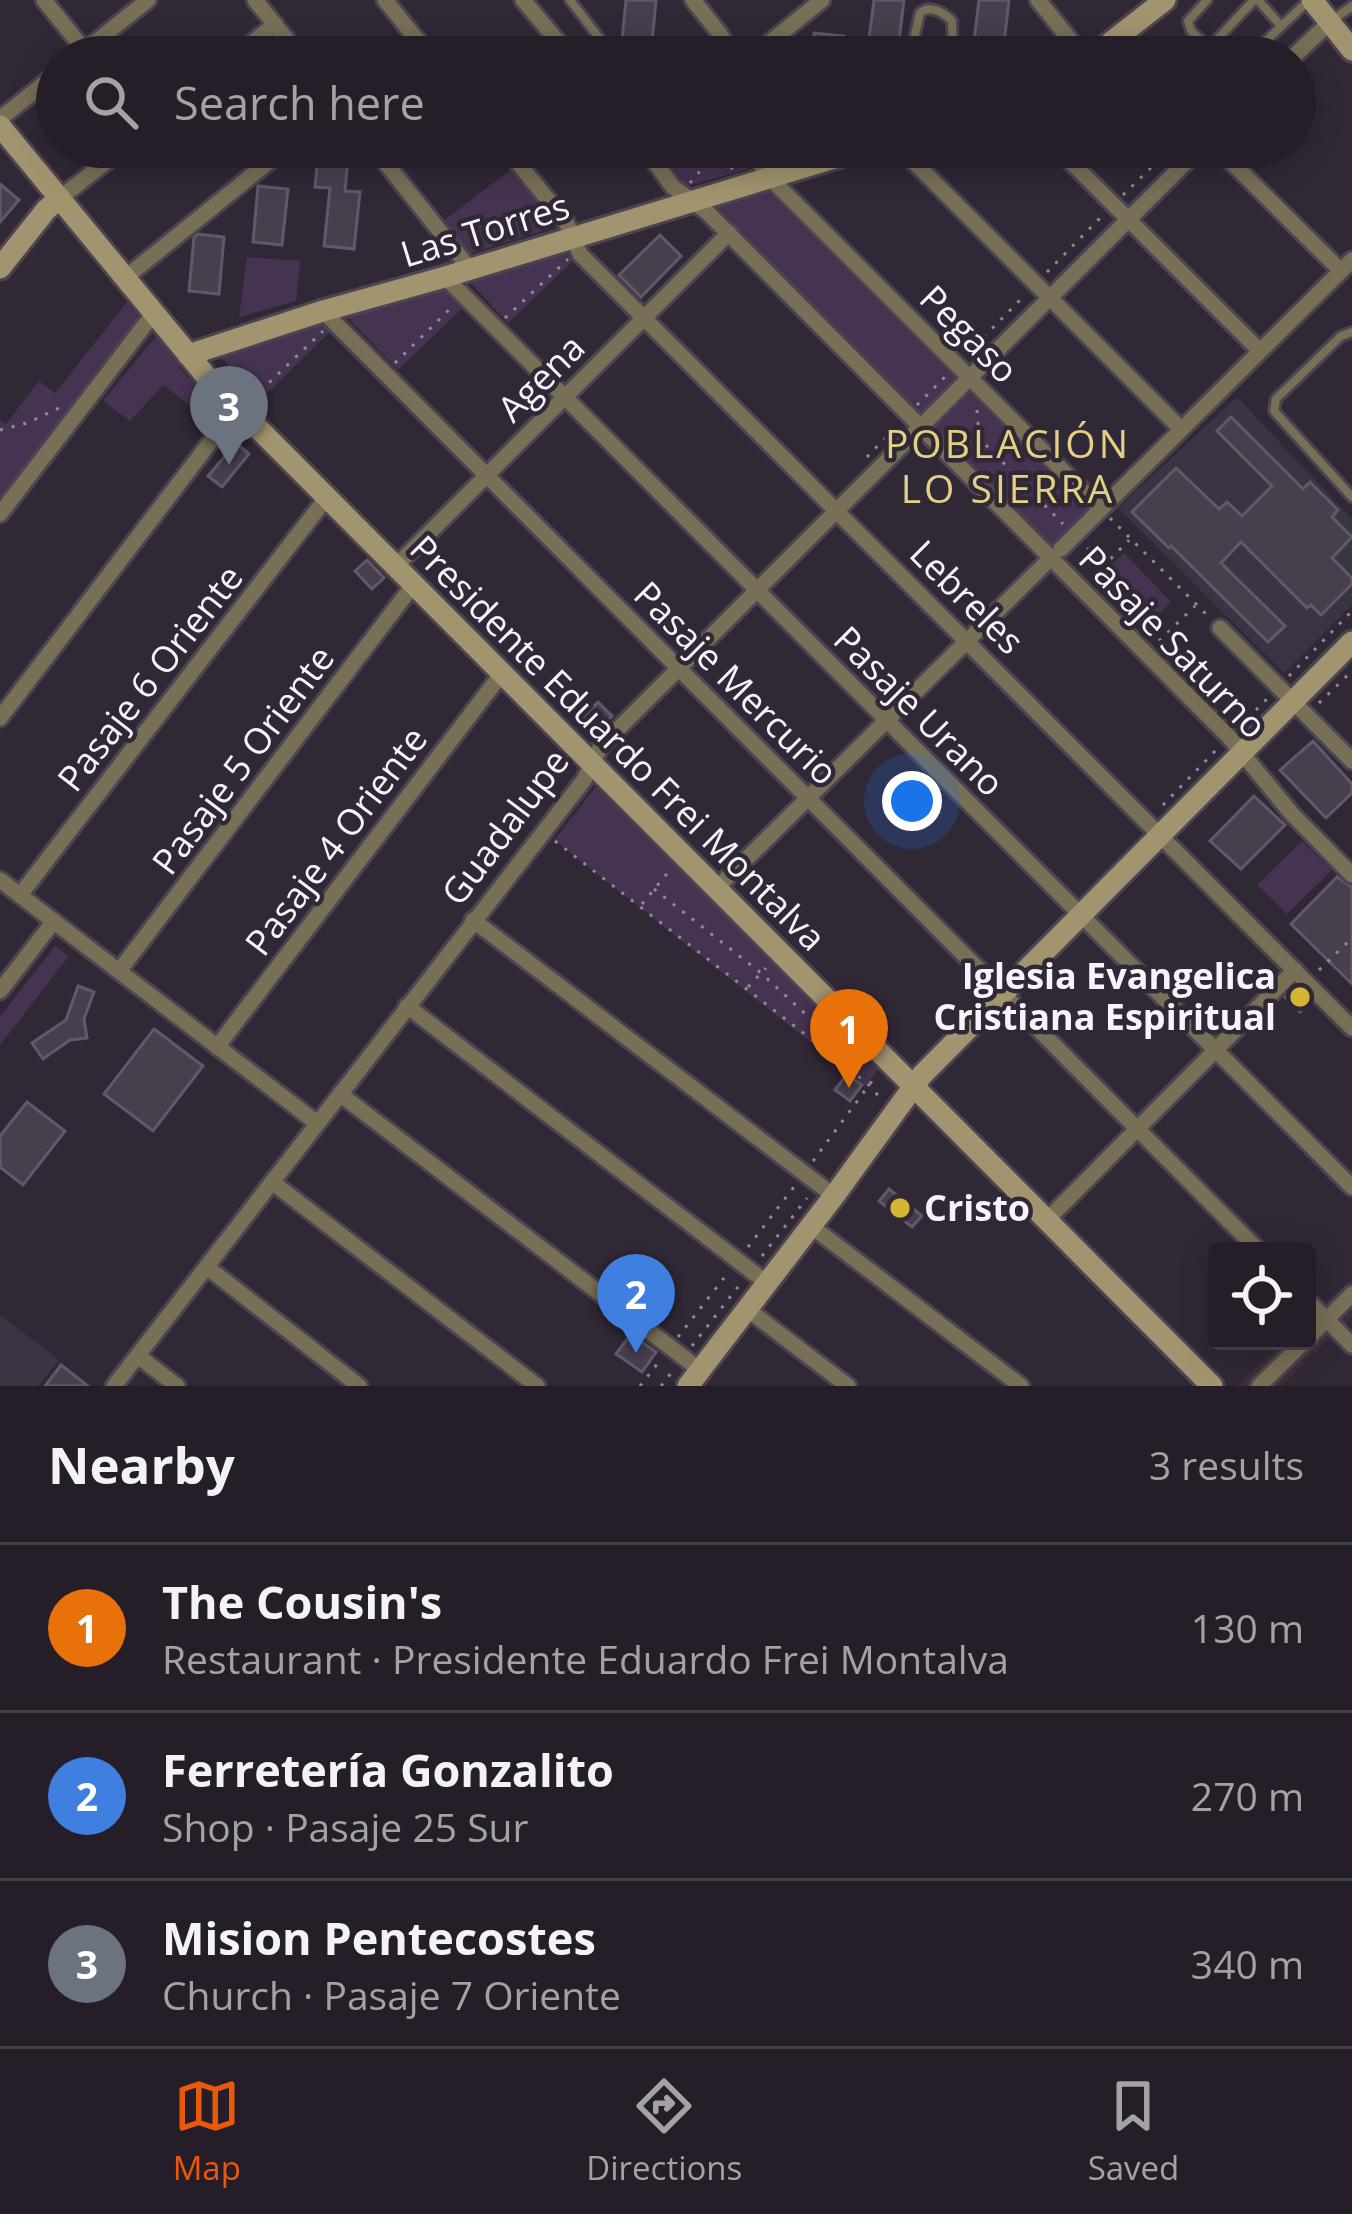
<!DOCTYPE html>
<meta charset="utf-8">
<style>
:root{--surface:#251e28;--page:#2d2730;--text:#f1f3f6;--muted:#a3a2a8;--line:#423c45;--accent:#ea580c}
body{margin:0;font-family:"Open Sans",sans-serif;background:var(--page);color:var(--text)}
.controls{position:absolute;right:36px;bottom:36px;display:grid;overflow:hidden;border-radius:12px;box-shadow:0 6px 30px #0003}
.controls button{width:108px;height:108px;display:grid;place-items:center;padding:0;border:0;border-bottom:3px solid var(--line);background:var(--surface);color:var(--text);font:60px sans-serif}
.you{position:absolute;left:912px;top:801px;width:42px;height:42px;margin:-30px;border:9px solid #fff;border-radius:50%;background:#1a73e8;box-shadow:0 0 0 18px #1a73e833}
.badge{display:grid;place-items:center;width:78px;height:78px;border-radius:50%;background:var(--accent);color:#fff;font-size:39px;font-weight:700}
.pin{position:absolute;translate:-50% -99px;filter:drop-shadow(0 3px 6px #0008)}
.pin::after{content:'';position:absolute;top:63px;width:42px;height:36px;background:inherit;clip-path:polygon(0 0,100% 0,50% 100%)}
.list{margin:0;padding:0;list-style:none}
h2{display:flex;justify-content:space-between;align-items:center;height:156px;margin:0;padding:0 48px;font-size:51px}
h2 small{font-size:39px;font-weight:400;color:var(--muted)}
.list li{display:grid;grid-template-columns:78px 1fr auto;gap:36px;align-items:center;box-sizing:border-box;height:168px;padding:0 48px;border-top:3px solid var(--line)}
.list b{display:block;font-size:45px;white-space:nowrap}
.list p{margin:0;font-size:39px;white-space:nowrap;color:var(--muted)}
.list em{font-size:39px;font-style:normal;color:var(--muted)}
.icon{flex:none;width:66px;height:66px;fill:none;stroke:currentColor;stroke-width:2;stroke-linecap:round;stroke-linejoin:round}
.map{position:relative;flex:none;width:1352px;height:1386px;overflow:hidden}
.search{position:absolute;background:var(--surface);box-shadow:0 6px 30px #0003;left:36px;right:36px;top:36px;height:132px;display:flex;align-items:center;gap:30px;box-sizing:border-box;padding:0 42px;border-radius:66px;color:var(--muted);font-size:45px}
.sheet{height:660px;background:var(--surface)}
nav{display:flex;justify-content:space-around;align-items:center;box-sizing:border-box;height:168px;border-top:3px solid var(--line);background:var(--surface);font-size:33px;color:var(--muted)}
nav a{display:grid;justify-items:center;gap:6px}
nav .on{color:var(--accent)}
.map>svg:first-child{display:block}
.commercial{fill:#3f2e37}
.education{fill:#3b3444}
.green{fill:#463351}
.building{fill:#483f4d;stroke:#625968;stroke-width:3}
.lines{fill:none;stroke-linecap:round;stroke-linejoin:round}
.lane-casing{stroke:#4d4452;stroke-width:14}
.street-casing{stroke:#4d4452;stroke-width:21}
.secondary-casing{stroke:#4d4452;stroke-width:27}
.path{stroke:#918a96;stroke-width:3;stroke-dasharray:3 9;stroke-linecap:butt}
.lane{stroke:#786f57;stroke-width:8}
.street{stroke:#786f57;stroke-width:15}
.secondary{stroke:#a2946e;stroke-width:21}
.poi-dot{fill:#d5b535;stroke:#312836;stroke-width:4.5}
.labels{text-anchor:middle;stroke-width:9;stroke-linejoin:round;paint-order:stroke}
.street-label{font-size:36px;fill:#f8f2fc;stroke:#312836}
.poi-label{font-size:36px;font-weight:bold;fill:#f8f2fc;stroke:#312836;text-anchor:end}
.neighbourhood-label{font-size:39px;letter-spacing:3px;fill:#e4cf82;stroke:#312836}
</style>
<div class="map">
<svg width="1352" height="1386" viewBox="0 0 1352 1386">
<rect width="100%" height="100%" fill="#312836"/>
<polygon class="commercial" points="1352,1278 1352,1317 1281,1386 1237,1386 1285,1341 1307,1341 1307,1320"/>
<g class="education">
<polygon points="1237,397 1352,519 1352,605 1284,673 1118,508"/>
<polygon points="0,1315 59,1360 38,1386 0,1386"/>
</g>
<g class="green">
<polygon points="652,147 746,147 748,169 687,186"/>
<polygon points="513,168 558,226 469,254 443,221"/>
<polygon points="771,185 959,373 921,414 714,204"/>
<polygon points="568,246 577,257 508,323 466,278"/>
<polygon points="247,257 300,261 296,301 239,317"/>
<polygon points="447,285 466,305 398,370 346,316"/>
<polygon points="127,302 141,320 0,500 0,421 6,424 39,381 55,393"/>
<polygon points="327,321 333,329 259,401 218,354"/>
<polygon points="158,334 182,371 223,412 213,423 163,385 130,421 103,401"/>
<polygon points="971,386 1091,504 1050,549 931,424"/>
<polygon points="1124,553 1171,602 1142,630 1094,581"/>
<polygon points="598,784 880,1066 866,1086 554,840"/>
<polygon points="1302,841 1332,870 1287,914 1257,885"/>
<polygon points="55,946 69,956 0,1045 0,1017"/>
</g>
<g class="building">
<polygon points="626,0 656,0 652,43 622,39"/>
<polygon points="874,0 904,0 899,41 869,38"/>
<polygon points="979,0 1009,0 1004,44 974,41"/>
<polygon points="814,33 844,36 841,57 811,57"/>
<polygon points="678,44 714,48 719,57 677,57"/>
<polygon points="319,147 349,147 345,191 360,192 354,249 324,246 330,188 315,187"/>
<polygon points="0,184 19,200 0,222"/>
<polygon points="258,186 288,189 282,245 253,242"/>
<polygon points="198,234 224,237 219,294 189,291 194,237"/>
<polygon points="660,235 681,256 641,297 619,275"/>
<polygon points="1231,417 1303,489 1310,482 1338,510 1332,517 1352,537 1332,558 1352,578 1352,584 1321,615 1311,605 1307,608 1241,542 1221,563 1285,626 1268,642 1171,546 1169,548 1132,512 1176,468 1219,509 1227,502 1242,516 1272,486 1217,431"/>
<polygon points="236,443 249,454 222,487 208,476"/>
<polygon points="367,560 384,578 372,589 355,571"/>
<polygon points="598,702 612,716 595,734 580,720"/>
<polygon points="1313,741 1352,784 1352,793 1326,818 1280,770"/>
<polygon points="1254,796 1285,825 1241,869 1210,841"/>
<polygon points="1337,877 1352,887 1352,984 1291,924"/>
<polygon points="78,986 94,992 84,1019 87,1038 70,1040 43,1059 32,1043 66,1020"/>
<polygon points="1295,987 1310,1003 1300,1012 1285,997"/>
<polygon points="154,1029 203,1066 153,1131 104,1094"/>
<polygon points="847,1074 862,1085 850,1101 835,1090"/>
<polygon points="27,1102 65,1131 23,1185 0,1167 0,1136"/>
<polygon points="889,1189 922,1216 912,1227 879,1201"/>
<polygon points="631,1334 656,1352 642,1372 616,1354"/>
<polygon points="61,1365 88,1386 45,1386"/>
</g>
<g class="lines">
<defs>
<g id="lane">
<polyline points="570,0 614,57"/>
<polyline points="1207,0 1188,21 1191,31 1219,57"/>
<polyline points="1258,0 1281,26"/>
<polyline points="1334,19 1352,6"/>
<polyline points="1209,48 1254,0"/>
<polyline points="849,57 855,50 910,57"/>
<path d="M910,57l10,-44c10,-9 24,0 32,8l1,36"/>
<polyline points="1249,57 1309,0"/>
<polyline points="1352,332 1341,336 1276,399 1274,411 1352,497"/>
</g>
<g id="street">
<polyline points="44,0 85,51"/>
<polyline points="255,0 301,57"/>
<polyline points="385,0 431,57"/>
<polyline points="523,0 571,57"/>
<polyline points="693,0 720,34 733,57"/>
<polyline points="1038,0 1084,57"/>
<polyline points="77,57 148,0"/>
<polyline points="235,57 275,24"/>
<polyline points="752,57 822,0"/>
<polyline points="1293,57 1330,22"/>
<polyline points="0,119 57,73"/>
<polyline points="373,147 470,269"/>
<polyline points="505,147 566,222 580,254 1352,1028"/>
<polyline points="644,147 673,187 707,212 1229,737 1292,814 1352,875"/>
<polyline points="759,147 762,167 768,176 1101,509"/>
<polyline points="899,147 1181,429"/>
<polyline points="1056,147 1260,351"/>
<polyline points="1216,147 1341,271"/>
<polyline points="60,198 125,147"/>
<polyline points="445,277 1352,1187"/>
<polyline points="125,278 287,147"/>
<polyline points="323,311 1259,1251"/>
<polyline points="0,514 154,313"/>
<polyline points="1061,549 1352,260"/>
<polyline points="396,566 729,233"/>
<polyline points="1220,628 1352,761"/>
<polyline points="0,718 237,407"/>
<polyline points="0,880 317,1123"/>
<polyline points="717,888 1051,558"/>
<polyline points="20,895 327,497"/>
<polyline points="473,920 834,1196"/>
<polyline points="119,971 414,584"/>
<polyline points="0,991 54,921"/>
<polyline points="407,1006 767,1283"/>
<polyline points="217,1047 503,672"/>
<polyline points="340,1094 700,1370"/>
<polyline points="272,1182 537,1386"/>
<polyline points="1047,1220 1295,970"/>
<polyline points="811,1226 1021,1386"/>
<polyline points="207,1267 359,1386"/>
<polyline points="1307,1300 1352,1345"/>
<polyline points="747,1309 848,1386"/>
<polyline points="1307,1339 1352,1294"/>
<polyline points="138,1356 177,1386"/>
<polyline points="114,1386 584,780 601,746 1201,147"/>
<polyline points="1259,1386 1305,1341"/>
</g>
<g id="secondary">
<polyline points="1312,0 1352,50"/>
<polyline points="1092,57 1165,0"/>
<polyline points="0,126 206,376 1212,1386"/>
<polyline points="0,268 46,210 60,198"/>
<polyline points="188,355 323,311 445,277 870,147"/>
<polyline points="688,1386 834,1196 922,1075 1352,642"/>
</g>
</defs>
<use href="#lane" class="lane-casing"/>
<use href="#street" class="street-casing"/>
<use href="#secondary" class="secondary-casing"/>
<g class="path">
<polyline points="674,147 734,169"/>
<polyline points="690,183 720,147"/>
<polyline points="1123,195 1172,147"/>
<polyline points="1047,272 1103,215"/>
<polyline points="505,318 568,259"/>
<polyline points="967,354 1024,296"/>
<polyline points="395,363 452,307"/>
<polyline points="252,399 323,331"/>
<polyline points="917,405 948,374"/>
<polyline points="977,410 979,436"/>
<polyline points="0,430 27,423 61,407"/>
<polyline points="953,436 979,438 1063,524"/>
<polyline points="867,457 898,425"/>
<polyline points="1110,518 1210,618"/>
<polyline points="1087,548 1104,566"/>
<polyline points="1094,576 1129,540"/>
<polyline points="1159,641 1195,606"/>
<polyline points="1289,676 1352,611"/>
<polyline points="1319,703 1352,671"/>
<polyline points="1239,727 1270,696"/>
<polyline points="1163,805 1219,747"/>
<polyline points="555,841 828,1052 869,1085 881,1099"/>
<polyline points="654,889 761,973 836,1042 828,1051"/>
<polyline points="642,904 670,870"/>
<polyline points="1319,970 1352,938"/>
<polyline points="748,987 766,968"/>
<polyline points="813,1161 875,1077"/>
<polyline points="748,1247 797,1183"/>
<polyline points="762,1256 807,1198"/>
<polyline points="678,1337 727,1274"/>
<polyline points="692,1346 741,1283"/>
<polyline points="640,1386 661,1359"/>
<polyline points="661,1386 675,1368"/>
</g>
<use href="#lane" class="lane"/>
<use href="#street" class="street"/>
<use href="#secondary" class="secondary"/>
</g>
<g class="poi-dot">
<circle cx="1300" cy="997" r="12"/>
<circle cx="900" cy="1208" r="12"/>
</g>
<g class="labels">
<g class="street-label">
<text transform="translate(485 230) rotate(-17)" y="13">Las Torres</text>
<text transform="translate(969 334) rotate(45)" y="13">Pegaso</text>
<text transform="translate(541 378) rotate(-45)" y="13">Agena</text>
<text transform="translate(967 597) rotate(45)" y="13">Lebreles</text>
<text transform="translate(1173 642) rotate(46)" y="13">Pasaje Saturno</text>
<text transform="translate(150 678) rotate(-52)" y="13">Pasaje 6 Oriente</text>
<text transform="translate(736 683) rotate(45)" y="13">Pasaje Mercurio</text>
<text transform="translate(919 711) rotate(45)" y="13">Pasaje Urano</text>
<text transform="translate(618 743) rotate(45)" y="13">Presidente Eduardo Frei Montalva</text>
<text transform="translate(243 760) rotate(-53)" y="13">Pasaje 5 Oriente</text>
<text transform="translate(505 827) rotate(-53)" y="13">Guadalupe</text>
<text transform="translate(336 841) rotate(-53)" y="13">Pasaje 4 Oriente</text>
</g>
<g class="poi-label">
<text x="1276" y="989">Iglesia Evangelica<tspan x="1276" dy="41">Cristiana Espiritual</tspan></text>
<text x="924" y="1221" text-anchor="start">Cristo</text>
</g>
<g class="neighbourhood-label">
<text x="1008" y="458">POBLACIÓN<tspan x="1008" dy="45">LO SIERRA</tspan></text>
</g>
</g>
</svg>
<div class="controls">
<button><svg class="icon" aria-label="locate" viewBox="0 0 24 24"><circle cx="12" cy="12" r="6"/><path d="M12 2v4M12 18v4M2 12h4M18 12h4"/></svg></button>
</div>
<div class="you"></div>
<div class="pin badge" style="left:849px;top:1088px;background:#e8710a">1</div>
<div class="pin badge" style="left:636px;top:1353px;background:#3f7fe0">2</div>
<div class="pin badge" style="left:229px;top:465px;background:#6b7280">3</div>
<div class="search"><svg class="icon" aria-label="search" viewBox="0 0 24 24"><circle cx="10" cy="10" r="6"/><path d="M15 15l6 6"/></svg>Search here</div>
</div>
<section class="sheet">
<h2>Nearby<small>3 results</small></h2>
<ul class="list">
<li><span class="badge" style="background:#e8710a">1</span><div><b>The Cousin's</b><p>Restaurant · Presidente Eduardo Frei Montalva</p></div><em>130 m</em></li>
<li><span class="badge" style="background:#3f7fe0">2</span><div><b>Ferretería Gonzalito</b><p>Shop · Pasaje 25 Sur</p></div><em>270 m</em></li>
<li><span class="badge" style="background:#6b7280">3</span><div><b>Mision Pentecostes</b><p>Church · Pasaje 7 Oriente</p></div><em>340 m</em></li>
</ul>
</section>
<nav>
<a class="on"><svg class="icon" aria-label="map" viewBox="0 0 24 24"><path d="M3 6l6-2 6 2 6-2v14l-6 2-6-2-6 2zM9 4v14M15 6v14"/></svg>Map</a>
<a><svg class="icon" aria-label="directions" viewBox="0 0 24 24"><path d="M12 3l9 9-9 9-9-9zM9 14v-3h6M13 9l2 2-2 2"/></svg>Directions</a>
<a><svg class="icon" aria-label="saved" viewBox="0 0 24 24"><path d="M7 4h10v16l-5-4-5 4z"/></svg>Saved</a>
</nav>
